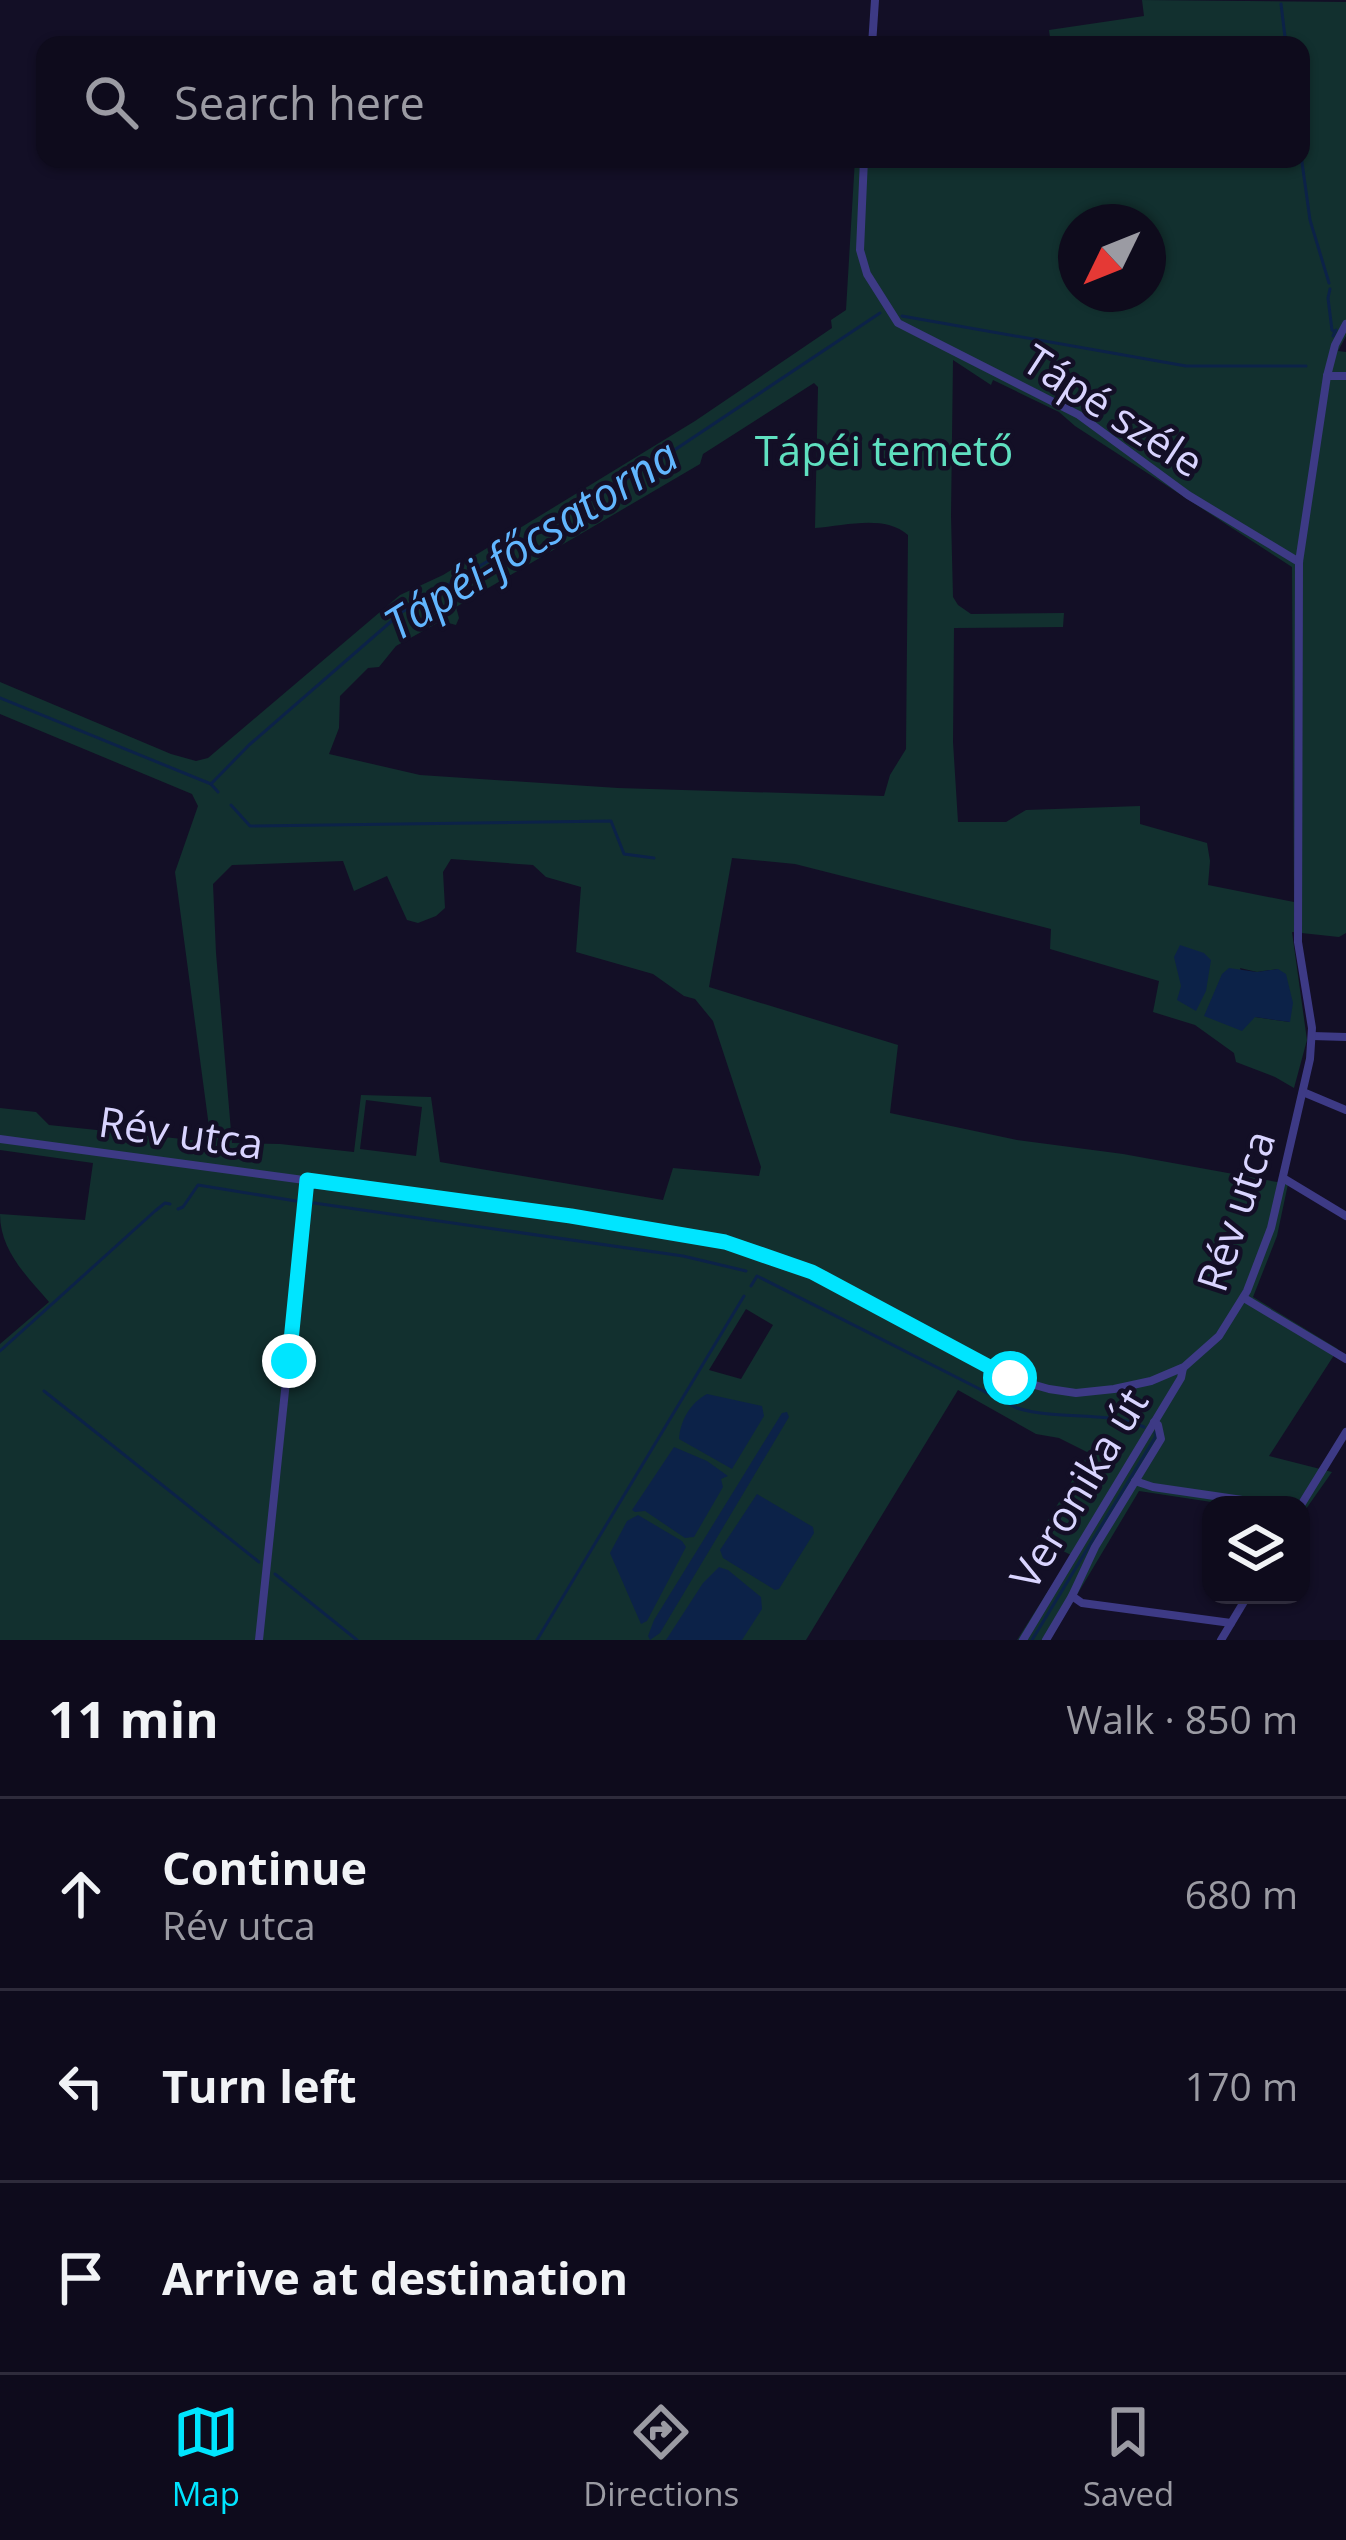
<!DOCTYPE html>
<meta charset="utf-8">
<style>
:root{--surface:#0e0b1c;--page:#1c1929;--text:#f1f3f6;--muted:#9b9ba3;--line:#2e2b3b;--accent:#00e5ff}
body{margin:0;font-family:"Open Sans",sans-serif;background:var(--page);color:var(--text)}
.controls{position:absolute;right:36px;bottom:36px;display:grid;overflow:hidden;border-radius:24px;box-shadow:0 3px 9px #0004}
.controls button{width:108px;height:108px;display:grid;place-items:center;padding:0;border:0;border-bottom:3px solid var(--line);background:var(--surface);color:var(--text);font:60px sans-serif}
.compass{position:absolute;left:1058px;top:204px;width:108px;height:108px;border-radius:50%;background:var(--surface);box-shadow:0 3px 9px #0004;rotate:227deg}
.stop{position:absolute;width:36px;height:36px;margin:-27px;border:9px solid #00e5ff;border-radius:50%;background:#fff}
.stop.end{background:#00e5ff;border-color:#fff;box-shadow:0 3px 12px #0008}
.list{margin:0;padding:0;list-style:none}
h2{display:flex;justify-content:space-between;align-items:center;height:156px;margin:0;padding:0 48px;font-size:51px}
h2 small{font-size:39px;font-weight:400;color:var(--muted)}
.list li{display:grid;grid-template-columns:78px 1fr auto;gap:36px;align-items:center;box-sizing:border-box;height:192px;padding:0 48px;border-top:3px solid var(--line)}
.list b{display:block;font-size:45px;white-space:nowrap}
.list p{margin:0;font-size:39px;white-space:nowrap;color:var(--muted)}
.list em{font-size:39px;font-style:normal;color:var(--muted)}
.icon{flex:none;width:66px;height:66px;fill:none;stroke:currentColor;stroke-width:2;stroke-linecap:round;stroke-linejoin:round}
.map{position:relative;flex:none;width:1346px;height:1640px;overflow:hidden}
.search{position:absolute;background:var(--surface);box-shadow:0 3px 9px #0004;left:36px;right:36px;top:36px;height:132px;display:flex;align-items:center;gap:30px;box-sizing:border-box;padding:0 42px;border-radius:24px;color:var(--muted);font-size:45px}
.sheet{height:732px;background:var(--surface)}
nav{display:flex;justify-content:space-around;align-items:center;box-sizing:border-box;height:168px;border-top:3px solid var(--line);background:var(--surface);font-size:33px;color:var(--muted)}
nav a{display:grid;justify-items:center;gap:6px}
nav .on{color:var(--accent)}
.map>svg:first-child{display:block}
.green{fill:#12302f;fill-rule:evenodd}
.water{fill:#0c2248}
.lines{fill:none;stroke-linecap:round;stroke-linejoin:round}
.stream{stroke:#0c2248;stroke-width:3}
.street{stroke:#3d3a85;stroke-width:8}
.route{stroke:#00e5ff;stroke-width:15}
.labels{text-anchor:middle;stroke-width:9;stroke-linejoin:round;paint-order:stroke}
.street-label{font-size:42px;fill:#d9d4ff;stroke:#130f26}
.park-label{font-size:42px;fill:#5fe0c0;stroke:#130f26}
.water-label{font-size:45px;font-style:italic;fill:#62b6ff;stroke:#130f26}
</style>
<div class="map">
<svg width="1346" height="1640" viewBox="0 0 1346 1640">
<rect width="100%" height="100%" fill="#130f26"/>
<path class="green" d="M1142,0l204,2v334l-8,15 8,1v581l-7,4 -47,-5 15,108 -13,48 -19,-11 -39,-15 -2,-9 -39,-28 -42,-13 6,-31 -109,-32 1,-20 -256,-65 -63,-6 -23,129 189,58 -8,68 127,27 106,14 165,30 -11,52 -24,61 85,52 -69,107 63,16 -31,44v-11h-70l-92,-14 -89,149h-33l54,-85 -34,-17 52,-85 -30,-15 -23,-4 -78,-44 -152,250h-806v-296l49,-42c-22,-26 -49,-51 -49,-88l85,6 8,-57 -93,-13v-42l36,4 13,13 162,17 -36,-270 23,-66 -6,-12 -192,-80v-32l171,72 25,7 12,-3 192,-163 43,-20 252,-154 137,-93 -1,-8 15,-10 9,-151h446v-114h-250l-2,-15 95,-14zM1076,222h72v72h-72zM953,360l38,25 2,-5 66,32 16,14 217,141 2,335 -86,-17 2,-24 -3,-18 -67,-19v-18l-114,4 -20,12h-48l-5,-80 1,-114 109,-1 1,-14 -93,1 -13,-9 -5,-8 -2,-81zM814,383l4,4 -3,141c30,-2 69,-14 93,7l-2,214 -16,26 -6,21 -266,-8 -198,-13 -91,-21 10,-26 1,-32 28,-28 11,-1 17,-21 45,-25 15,4 3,-7 -3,-11 244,-143 3,-10zM451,859l82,6 13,12 35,10 -5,65 77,22 31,22 11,3 18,22 48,146 -2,9 -86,-8 -10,32 -223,-38 -9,-65 -70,-2 -7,57 -74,-8 -48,-1 -16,-190 -3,-69 19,-19 111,-4 11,30 33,-15 20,44 11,3 18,-7 9,-8 -2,-36zM1240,968l17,4 21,-3 12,53 -35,-5zM366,1100l56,7 -6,49 -56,-7zM746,1309l27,16 -32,54 -32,-9z"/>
<g class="water">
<polygon points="1180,945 1204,953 1211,960 1206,991 1196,1011 1177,1000 1181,986 1174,957"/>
<polygon points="1229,968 1257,972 1278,969 1286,974 1293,1003 1290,1022 1255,1017 1242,1031 1204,1016 1222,974"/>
<path d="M707,1394l55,12 2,10 -32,53 -53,-30c1,-18 11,-36 28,-45z"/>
<polygon points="787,1412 789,1417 660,1633 650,1640 648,1636 654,1620 782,1413"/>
<polygon points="674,1447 707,1461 728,1476 721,1479 723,1487 694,1537 685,1538 645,1511 635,1512 632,1510"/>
<polygon points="757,1494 813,1527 814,1533 779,1589 775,1590 723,1558 720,1550"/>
<polygon points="638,1515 682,1541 686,1547 647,1621 641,1624 610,1553 627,1521"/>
<polygon points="719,1567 728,1570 761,1597 762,1609 742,1640 666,1640 703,1583"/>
</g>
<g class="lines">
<g class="stream">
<polyline points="1281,4 1286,45"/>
<polyline points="1301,155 1310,220 1329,283"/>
<polyline points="1330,289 1328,298 1332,330 1335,332"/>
<polyline points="902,316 1186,366 1306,366"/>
<polyline points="1333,336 1336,330"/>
<polyline points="0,698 211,784 218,792"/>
<polyline points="211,784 249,745 402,612 667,455 880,313"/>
<polyline points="231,805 250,826 611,821 624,854 654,858"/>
<polyline points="314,1203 683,1256 746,1271"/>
<polyline points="178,1209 183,1207 198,1185 296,1201"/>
<path d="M751,1286l6,-10 260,132c42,13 87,2 127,19"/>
<polyline points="0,1351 155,1211 165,1203 170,1204"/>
<polyline points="44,1391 259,1562"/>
<polyline points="275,1574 357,1640"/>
<polyline points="537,1640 744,1296"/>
<polyline points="1032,1640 1156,1436 1155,1433"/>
</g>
<g class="street">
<polyline points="872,45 875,0"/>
<polyline points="864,159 860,250 867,274 898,323 1079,415 1188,495 1299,562"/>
<polyline points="1327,376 1346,376"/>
<polyline points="1312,1036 1346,1037"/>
<polyline points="1303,1092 1346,1110"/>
<polyline points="0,1139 571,1216 725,1242 812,1272 1010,1378 1049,1389 1076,1393 1114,1389 1151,1381 1184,1367 1219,1336 1247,1291 1271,1228 1310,1059 1312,1028 1298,942 1299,562 1327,376 1335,345 1346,324"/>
<polyline points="1283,1178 1346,1216"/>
<polyline points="1244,1298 1346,1359"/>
<polyline points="1135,1481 1153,1487 1276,1505"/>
<polyline points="1301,1505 1346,1432"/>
<polyline points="1072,1596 1082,1603 1231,1623"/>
<polyline points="259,1640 307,1180"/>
<polyline points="1023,1640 1181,1378 1183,1368"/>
<polyline points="1046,1640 1072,1596 1095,1547 1161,1439 1158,1425 1154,1422"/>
<polyline points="1221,1640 1248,1595"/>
</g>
</g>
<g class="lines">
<polyline class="route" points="289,1361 307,1180 571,1216 725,1242 812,1272 1010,1378"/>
</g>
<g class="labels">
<g class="street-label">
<text transform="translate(1113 411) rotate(33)" y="15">Tápé széle</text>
<text transform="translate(181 1133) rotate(8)" y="15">Rév utca</text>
<text transform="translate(1236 1211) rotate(-72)" y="15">Rév utca</text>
<text transform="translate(1079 1489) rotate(-59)" y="15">Veronika út</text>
</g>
<g class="park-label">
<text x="884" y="466">Tápéi temető</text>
</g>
<g class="water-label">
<text transform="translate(531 540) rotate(-32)" y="16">Tápéi-főcsatorna</text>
</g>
</g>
</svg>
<div class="controls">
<button><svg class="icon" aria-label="layers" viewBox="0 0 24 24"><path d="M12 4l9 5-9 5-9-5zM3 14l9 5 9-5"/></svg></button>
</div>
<svg class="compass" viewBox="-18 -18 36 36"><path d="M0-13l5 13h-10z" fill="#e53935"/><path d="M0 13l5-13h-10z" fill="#9b9ba3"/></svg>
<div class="stop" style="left:1010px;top:1378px"></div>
<div class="stop end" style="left:289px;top:1361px"></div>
<div class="search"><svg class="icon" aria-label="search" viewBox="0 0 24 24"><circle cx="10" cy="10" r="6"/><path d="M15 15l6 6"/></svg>Search here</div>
</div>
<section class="sheet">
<h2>11 min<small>Walk · 850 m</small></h2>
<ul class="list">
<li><svg class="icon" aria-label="ahead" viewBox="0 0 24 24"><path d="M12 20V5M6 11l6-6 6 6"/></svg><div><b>Continue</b><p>Rév utca</p></div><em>680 m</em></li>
<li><svg class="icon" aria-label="left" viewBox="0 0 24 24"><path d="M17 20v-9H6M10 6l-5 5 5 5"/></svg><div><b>Turn left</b></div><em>170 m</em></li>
<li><svg class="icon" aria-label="arrive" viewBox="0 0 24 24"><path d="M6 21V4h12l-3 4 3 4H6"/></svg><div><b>Arrive at destination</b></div></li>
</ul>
</section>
<nav>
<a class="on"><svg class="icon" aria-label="map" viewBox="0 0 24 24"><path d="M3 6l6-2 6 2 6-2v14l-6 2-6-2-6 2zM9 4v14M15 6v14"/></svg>Map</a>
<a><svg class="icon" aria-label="directions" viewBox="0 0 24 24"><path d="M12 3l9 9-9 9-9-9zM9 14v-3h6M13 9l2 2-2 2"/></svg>Directions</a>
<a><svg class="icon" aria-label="saved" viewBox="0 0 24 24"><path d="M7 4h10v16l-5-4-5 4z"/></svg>Saved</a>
</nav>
